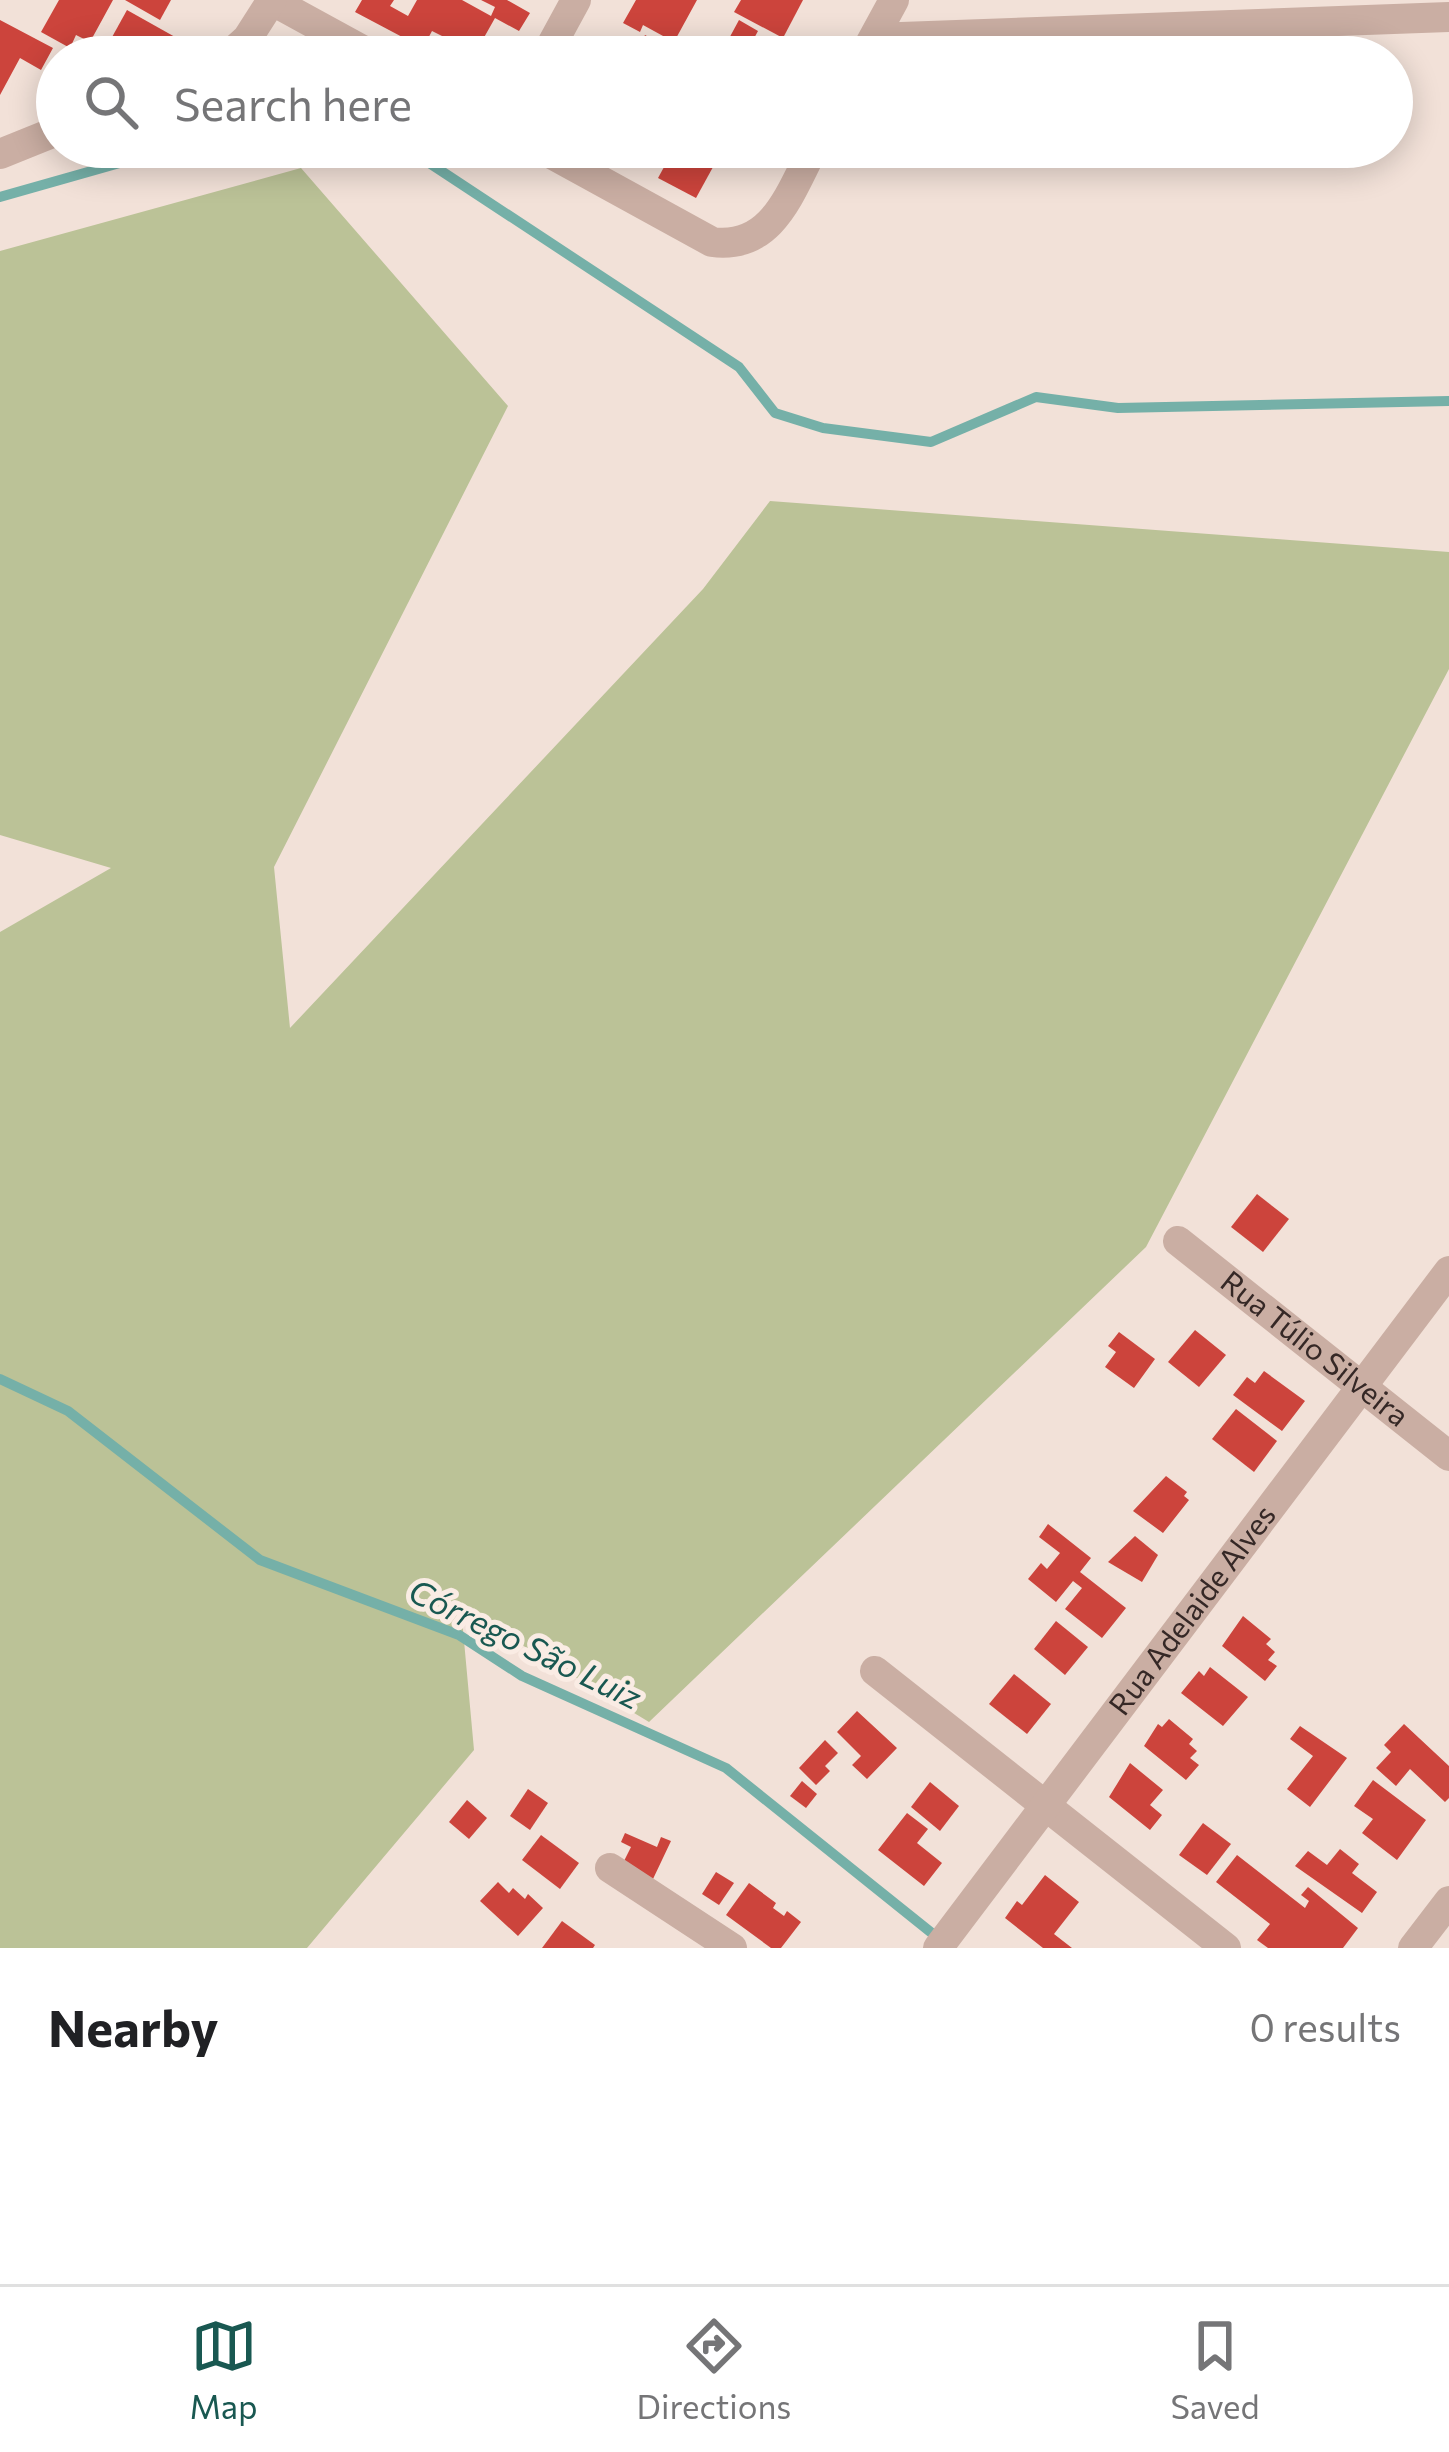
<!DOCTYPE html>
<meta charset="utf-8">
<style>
:root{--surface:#fff;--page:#f6f6f6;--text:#202124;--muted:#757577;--line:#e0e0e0;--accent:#195851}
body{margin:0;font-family:Commissioner,sans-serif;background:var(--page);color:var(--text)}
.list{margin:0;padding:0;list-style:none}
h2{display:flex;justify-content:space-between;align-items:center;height:156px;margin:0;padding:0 48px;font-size:51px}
h2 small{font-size:39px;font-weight:400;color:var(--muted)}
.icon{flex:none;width:66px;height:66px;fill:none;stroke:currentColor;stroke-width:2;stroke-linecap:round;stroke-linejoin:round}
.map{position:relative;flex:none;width:1449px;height:1948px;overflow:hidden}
.search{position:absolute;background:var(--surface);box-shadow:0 6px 30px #0003;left:36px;right:36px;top:36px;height:132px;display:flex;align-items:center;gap:30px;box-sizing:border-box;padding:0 42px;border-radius:66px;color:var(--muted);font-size:45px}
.sheet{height:336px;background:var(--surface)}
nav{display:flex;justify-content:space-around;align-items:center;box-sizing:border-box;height:168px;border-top:3px solid var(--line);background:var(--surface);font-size:33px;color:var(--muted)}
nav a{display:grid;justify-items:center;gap:6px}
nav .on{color:var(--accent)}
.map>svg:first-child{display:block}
.green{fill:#bbc297}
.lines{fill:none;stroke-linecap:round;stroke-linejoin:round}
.stream{stroke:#75b0a8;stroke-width:10}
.building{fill:#cc443c}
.minor{stroke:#caaea3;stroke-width:30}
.labels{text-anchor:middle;stroke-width:10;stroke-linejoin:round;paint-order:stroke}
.street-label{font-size:30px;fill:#352826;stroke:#faece4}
.water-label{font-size:33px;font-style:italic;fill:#195851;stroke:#faece4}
</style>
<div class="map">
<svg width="1449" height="1948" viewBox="0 0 1449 1948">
<rect width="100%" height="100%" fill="#f2e1d8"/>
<polygon class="green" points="301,168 508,406 274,867 290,1028 703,589 770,501 1449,552 1449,669 1146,1247 649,1722 461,1608 474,1750 307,1948 0,1948 0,932 111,868 0,835 0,251"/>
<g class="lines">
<g class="stream">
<polyline points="405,147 739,367 775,413 823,428 931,442 1036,397 1118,408 1449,401"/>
<polyline points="0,197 176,147"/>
<polyline points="0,1379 68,1411 260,1560 459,1635 522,1676 726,1768 938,1938"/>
</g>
</g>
<g class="building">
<polygon points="59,0 113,0 90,42 76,35 70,48 41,32"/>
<polygon points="125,0 171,0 160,20"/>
<polygon points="362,0 394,0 390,6 408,16 417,0 462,0 491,16 495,7 481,0 507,0 530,13 519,31 495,18 473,57 444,57 452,41 432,31 423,48 355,12"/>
<polygon points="636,0 697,0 674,42 643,25 640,32 623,23"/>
<polygon points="741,0 803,0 783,38 734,12"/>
<polygon points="127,10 200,51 197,57 101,57"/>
<polygon points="0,20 53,48 41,70 20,58 0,95"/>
<polygon points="739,20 758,31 751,44 775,57 719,57"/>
<polygon points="645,35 686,57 603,57 615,36 638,49"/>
<polygon points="675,147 724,147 696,198 658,178"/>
<polygon points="1257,1194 1289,1219 1263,1252 1231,1227"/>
<polygon points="1195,1330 1226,1355 1199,1387 1168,1362"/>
<polygon points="1119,1332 1155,1359 1134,1388 1105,1367 1116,1352 1108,1346"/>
<polygon points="1264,1371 1305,1401 1282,1431 1233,1395 1247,1377 1255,1383"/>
<polygon points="1236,1409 1277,1441 1254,1472 1212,1439"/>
<polygon points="1166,1476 1187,1492 1184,1496 1189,1500 1163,1533 1133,1511"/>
<polygon points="1048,1524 1091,1558 1080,1572 1126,1608 1102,1638 1065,1609 1082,1588 1073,1581 1056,1602 1028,1579 1041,1563 1047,1569 1060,1553 1039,1537"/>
<polygon points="1135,1536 1158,1555 1142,1582 1108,1562"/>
<polygon points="1243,1616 1271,1639 1266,1644 1275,1652 1268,1660 1277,1666 1265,1681 1222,1646"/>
<polygon points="1056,1621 1088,1647 1065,1675 1034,1649"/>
<polygon points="1210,1667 1248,1697 1223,1726 1181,1693 1199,1671 1204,1676"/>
<polygon points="1014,1674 1051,1704 1027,1734 989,1704"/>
<polygon points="857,1711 897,1748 867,1779 852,1765 861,1756 837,1732"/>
<polygon points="1169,1719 1193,1739 1189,1744 1197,1751 1190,1758 1199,1765 1186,1780 1144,1746 1158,1724 1162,1727"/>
<polygon points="1404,1724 1449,1766 1449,1798 1445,1802 1410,1769 1396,1786 1376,1768 1391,1752 1384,1745"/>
<polygon points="1300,1726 1347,1758 1310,1807 1287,1789 1313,1756 1290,1739"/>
<polygon points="825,1740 838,1753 825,1766 830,1771 816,1785 799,1768"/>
<polygon points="1130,1763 1163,1790 1150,1805 1162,1815 1150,1830 1109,1797"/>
<polygon points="1373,1780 1426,1820 1397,1860 1362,1833 1373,1819 1354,1806"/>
<polygon points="802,1781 817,1794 806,1808 790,1796"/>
<polygon points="930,1782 959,1806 940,1831 911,1807"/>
<polygon points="528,1789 548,1803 530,1830 510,1816"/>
<polygon points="467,1800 487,1818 469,1839 449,1822"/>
<polygon points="907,1813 928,1829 917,1843 942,1863 924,1886 878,1850"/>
<polygon points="1203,1823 1231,1844 1207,1875 1179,1855"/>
<polygon points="625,1833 657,1847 661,1837 671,1841 653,1879 622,1865 631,1847 621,1842"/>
<polygon points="541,1835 579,1863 560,1889 522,1860"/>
<polygon points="1340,1849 1359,1864 1352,1873 1377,1892 1362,1913 1295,1866 1308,1851 1327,1865"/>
<polygon points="1237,1855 1305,1908 1309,1901 1301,1895 1308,1887 1358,1928 1343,1948 1268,1948 1257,1940 1270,1924 1216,1882"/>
<polygon points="716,1872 734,1883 719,1905 702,1894"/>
<polygon points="1045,1875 1079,1902 1054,1934 1072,1948 1043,1948 1005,1918 1017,1901 1022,1905"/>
<polygon points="498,1882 509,1893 513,1888 525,1899 528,1894 543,1908 518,1936 480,1901"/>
<polygon points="749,1883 776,1903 773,1908 784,1916 787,1911 801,1922 781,1948 771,1948 726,1915"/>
<polygon points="562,1921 595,1945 593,1948 542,1948"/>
</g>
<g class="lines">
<g class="minor">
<polyline points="271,0 375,57"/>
<polyline points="874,38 1449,17"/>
<polyline points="227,57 247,39 272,0"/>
<polyline points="545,57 576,0"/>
<polyline points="863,57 894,0"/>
<path d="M539,147l173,95c61,8 78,-50 102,-95"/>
<polyline points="0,154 57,131"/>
<path id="s1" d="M1178,1241l271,215"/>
<polyline points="875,1671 1226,1948"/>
<polyline points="610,1868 732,1948"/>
<path id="s2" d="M938,1948l511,-677"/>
<polyline points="1413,1948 1449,1901"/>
</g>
</g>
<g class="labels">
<g class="street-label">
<text dy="10" stroke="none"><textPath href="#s1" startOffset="174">Rua Túlio Silveira</textPath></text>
<text dy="10" stroke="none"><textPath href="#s2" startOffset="423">Rua Adelaide Alves</textPath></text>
</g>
<g class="water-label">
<text transform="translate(525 1644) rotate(26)" y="12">Córrego São Luiz</text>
</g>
</g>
</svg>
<div class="search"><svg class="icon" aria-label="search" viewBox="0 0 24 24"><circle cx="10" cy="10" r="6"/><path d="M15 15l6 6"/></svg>Search here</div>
</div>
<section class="sheet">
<h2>Nearby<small>0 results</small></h2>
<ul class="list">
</ul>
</section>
<nav>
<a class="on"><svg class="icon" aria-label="map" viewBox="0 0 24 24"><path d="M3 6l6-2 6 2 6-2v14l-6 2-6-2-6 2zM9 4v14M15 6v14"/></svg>Map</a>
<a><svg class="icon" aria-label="directions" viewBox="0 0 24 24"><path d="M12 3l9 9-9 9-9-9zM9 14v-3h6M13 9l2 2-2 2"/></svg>Directions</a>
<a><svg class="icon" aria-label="saved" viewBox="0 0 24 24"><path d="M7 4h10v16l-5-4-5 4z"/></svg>Saved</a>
</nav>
